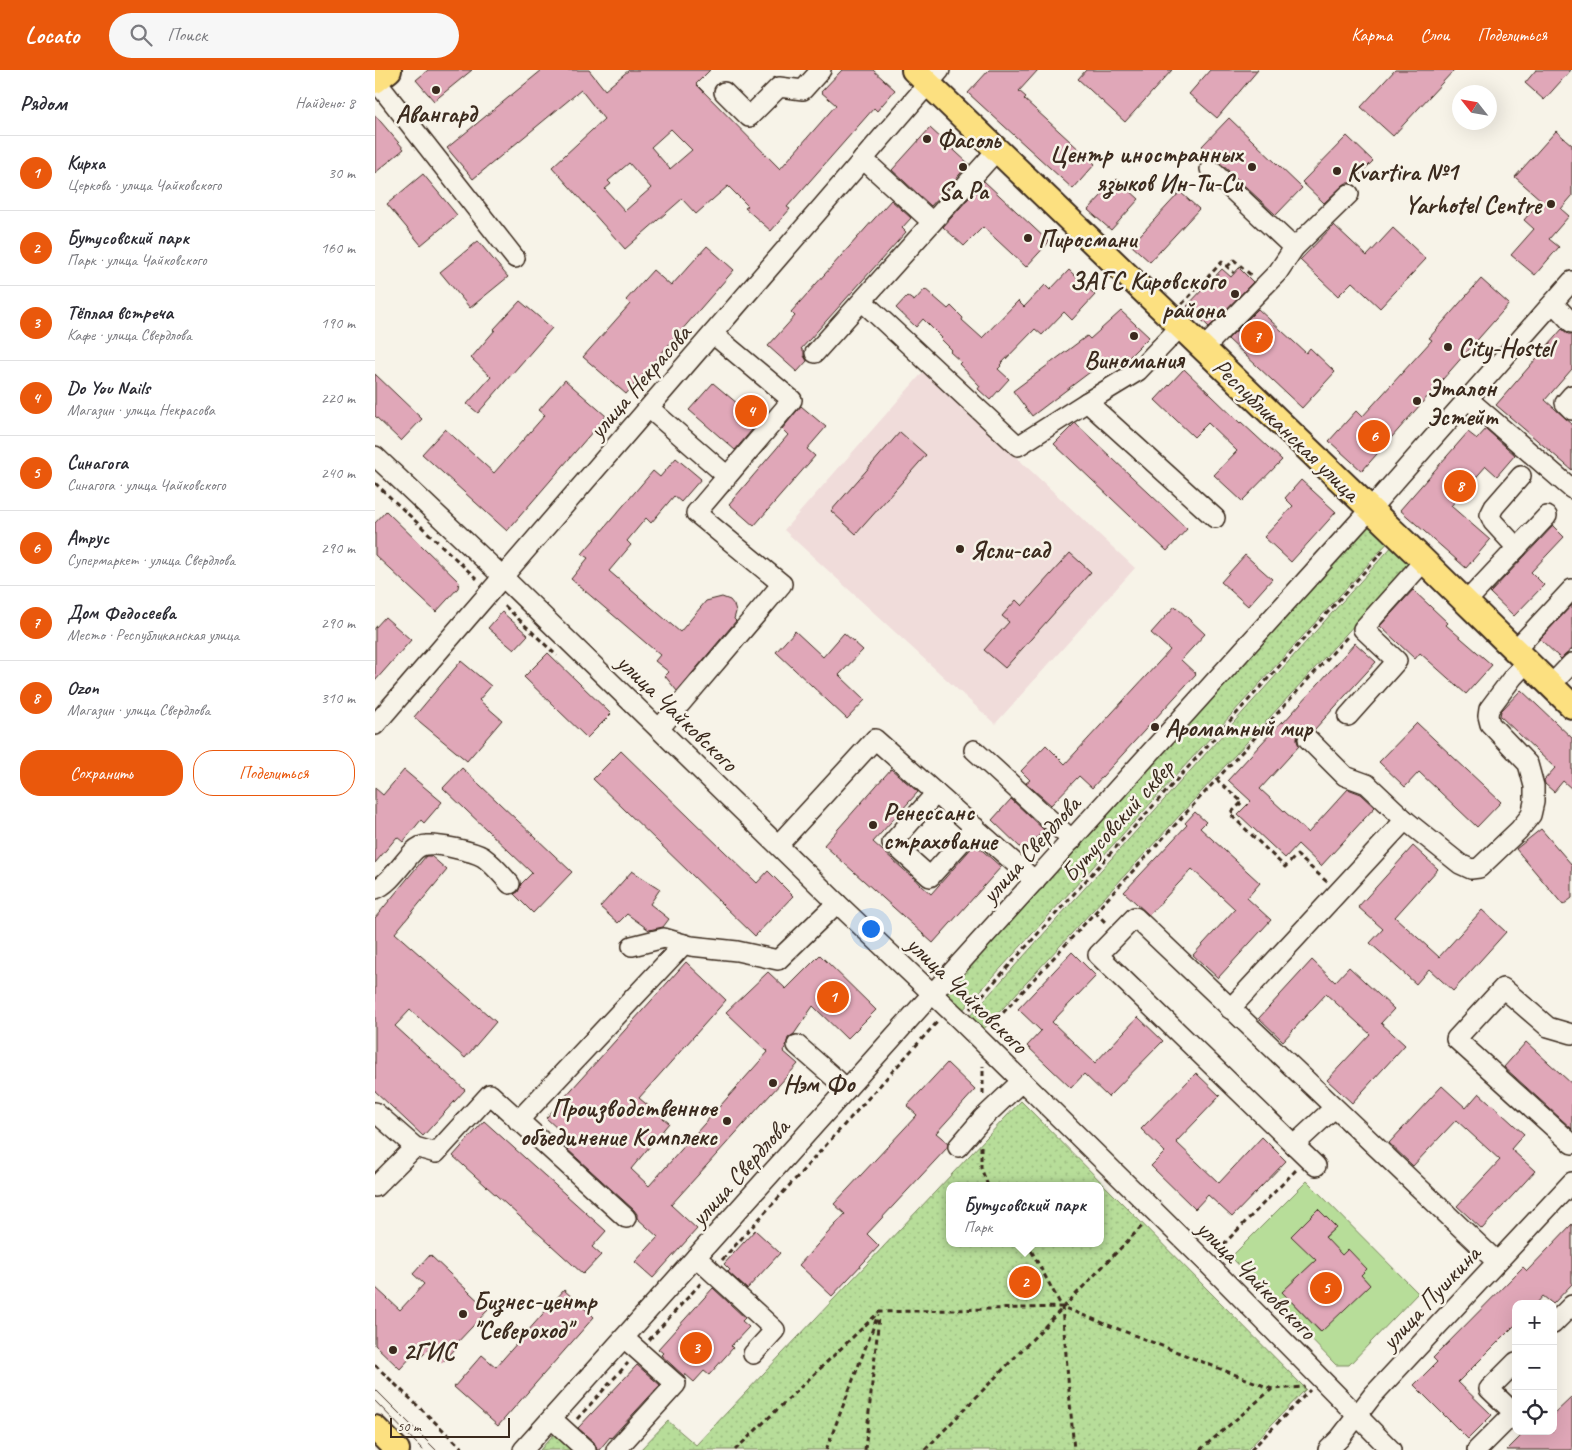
<!DOCTYPE html>
<html lang="ru">
<meta charset="utf-8">
<style>
:root{--surface:#fff;--page:#f7f7f7;--text:#2b2b33;--muted:#7c7c81;--line:#e1e1e2;--accent:#ea580c}
body{margin:0;font-family:Caveat,sans-serif;background:var(--page);color:var(--text)}
.controls{position:absolute;right:15px;bottom:15px;display:grid;overflow:hidden;border-radius:10px;box-shadow:0 5px 20px #0002}
.controls button{width:45px;height:45px;display:grid;place-items:center;padding:0;border:0;border-bottom:1px solid var(--line);background:var(--surface);color:var(--text);font:25px sans-serif}
.compass{position:absolute;left:1077px;top:15px;width:45px;height:45px;border-radius:50%;background:var(--surface);box-shadow:0 5px 20px #0002;rotate:301deg}
.scale{position:absolute;left:15px;bottom:12px;width:120px;box-sizing:border-box;padding-left:5px;border:2px solid #3b2a1e;border-top:0;font-size:14px;line-height:18px;white-space:nowrap;color:#3b2a1e;-webkit-text-stroke:4px #f7f3e8;paint-order:stroke}
.you{position:absolute;left:495px;top:858px;width:18px;height:18px;margin:-12px;border:4px solid #fff;border-radius:50%;background:#1a73e8;box-shadow:0 0 0 8px #1a73e833}
.badge{display:grid;place-items:center;width:32px;height:32px;border-radius:50%;background:var(--accent);color:#fff;font-size:16px;font-weight:700}
.pin{position:absolute;translate:-50% -50%;border:2px solid #fff;box-shadow:0 1px 5px #0006}
.popup{position:absolute;left:571px;top:1112px;width:158px;height:65px;box-sizing:border-box;display:grid;place-content:center;border-radius:10px;background:var(--surface);filter:drop-shadow(0 1px 4px #0005);font-size:16px;white-space:nowrap;color:var(--muted)}
.popup b{font-size:19px;color:var(--text)}
.popup::after{content:'';position:absolute;left:50%;top:100%;margin-left:-10px;border:10px solid transparent;border-top-color:var(--surface)}
.list{margin:0;padding:0;list-style:none}
h2{display:flex;justify-content:space-between;align-items:center;height:65px;margin:0;padding:0 20px;font-size:21px}
h2 small{font-size:16px;font-weight:400;color:var(--muted)}
.list li{display:grid;grid-template-columns:32px 1fr auto;gap:15px;align-items:center;box-sizing:border-box;height:75px;padding:0 20px;border-top:1px solid var(--line)}
.list b{display:block;font-size:19px;white-space:nowrap}
.list p{margin:0;font-size:16px;white-space:nowrap;color:var(--muted)}
.list em{font-size:16px;font-style:normal;color:var(--muted)}
.actions{display:flex;gap:10px;padding:15px 20px}
.actions a{flex:1;padding:11px 0;border:1px solid var(--accent);border-radius:20px;text-align:center;font-size:18px;color:var(--accent)}
.actions .main{background:var(--accent);color:#fff}
.icon{flex:none;width:28px;height:28px;fill:none;stroke:currentColor;stroke-width:2;stroke-linecap:round;stroke-linejoin:round}
.map{position:relative;flex:none;width:1197px;height:1380px;overflow:hidden}
header{display:flex;align-items:center;gap:30px;box-sizing:border-box;height:70px;padding:0 25px;background:var(--accent);color:#fff}
header strong{font-size:24px}
nav{display:flex;gap:28px;margin-inline-start:auto;font-size:18px}
.search{width:350px;height:45px;background:var(--page);display:flex;align-items:center;gap:12px;box-sizing:border-box;padding:0 18px;border-radius:28px;color:var(--muted);font-size:19px}
main{display:flex}
aside{flex:1;background:var(--surface)}
.map>svg:first-child{display:block}
.built{fill:#f0dcda}
.grass{fill:#b7dd99;stroke:#79845c;fill-rule:evenodd}
.park{fill:url(#park-dots);stroke:#79845c;fill-rule:evenodd}
.building{fill:#e0a7b8;stroke:#3b2a1e;fill-rule:evenodd}
.lines{fill:none;stroke-linecap:round;stroke-linejoin:round}
.minor-casing{stroke:#3b2a1e;stroke-width:22}
.major-casing{stroke:#3b2a1e;stroke-width:28}
.path{stroke:#3b2a1e;stroke-width:3;stroke-dasharray:5 4;stroke-linecap:butt}
.minor{stroke:#f7f3e8;stroke-width:19}
.major{stroke:#fce080;stroke-width:24}
.tram{stroke:#3b2a1e;stroke-width:1}
.poi-dot{fill:#3b2a1e;stroke:#f7f3e8;stroke-width:2}
.labels{text-anchor:middle;stroke-width:5;stroke-linejoin:round;paint-order:stroke}
.poi-label{font-size:25px;font-weight:bold;fill:#3b2a1e;stroke:#f7f3e8;text-anchor:start}
.street-label{font-size:25px;fill:#3b2a1e;stroke:#f7f3e8}
</style>
<header>
<strong>Locato</strong>
<div class="search"><svg class="icon" aria-label="search" viewBox="0 0 24 24"><circle cx="10" cy="10" r="6"/><path d="M15 15l6 6"/></svg>Поиск</div>
<nav><a>Карта</a><a>Слои</a><a>Поделиться</a></nav>
</header>
<main>
<aside>
<h2>Рядом<small>Найдено: 8</small></h2>
<ul class="list">
<li><span class="badge">1</span><div><b>Кирха</b><p>Церковь · улица Чайковского</p></div><em>30 m</em></li>
<li><span class="badge">2</span><div><b>Бутусовский парк</b><p>Парк · улица Чайковского</p></div><em>160 m</em></li>
<li><span class="badge">3</span><div><b>Тёплая встреча</b><p>Кафе · улица Свердлова</p></div><em>190 m</em></li>
<li><span class="badge">4</span><div><b>Do You Nails</b><p>Магазин · улица Некрасова</p></div><em>220 m</em></li>
<li><span class="badge">5</span><div><b>Синагога</b><p>Синагога · улица Чайковского</p></div><em>240 m</em></li>
<li><span class="badge">6</span><div><b>Атрус</b><p>Супермаркет · улица Свердлова</p></div><em>290 m</em></li>
<li><span class="badge">7</span><div><b>Дом Федосеева</b><p>Место · Республиканская улица</p></div><em>290 m</em></li>
<li><span class="badge">8</span><div><b>Ozon</b><p>Магазин · улица Свердлова</p></div><em>310 m</em></li>
</ul>
<div class="actions"><a class="main">Сохранить</a><a>Поделиться</a></div>
</aside>
<div class="map">
<svg width="1197" height="1380" viewBox="0 0 1197 1380">
<defs>
<pattern id="park-dots" width="8" height="8" patternUnits="userSpaceOnUse" patternTransform="scale(1.25)"><rect width="8" height="8" fill="#b7dd99"/><path d="M2 2h.1M6 6h.1" fill="none" stroke="#9ebe83" stroke-width="1.8" stroke-linecap="round"/></pattern>
</defs>
<rect width="100%" height="100%" fill="#f7f3e8"/>
<filter id="ink" filterUnits="userSpaceOnUse"><feTurbulence type="fractalNoise" baseFrequency=".02" numOctaves="2"/><feDisplacementMap in="SourceGraphic" scale="10" xChannelSelector="R" yChannelSelector="G"/><feConvolveMatrix kernelMatrix="1 2 1 2 8 2 1 2 1" color-interpolation-filters="sRGB"/></filter>
<g filter="url(#ink)">
<polygon class="built" points="549,301 760,498 620,654 409,460"/>
<path class="grass" d="M932,1111l111,112 -69,72h-13l-105,-108zM943,1139l18,18 -26,26 -18,-18zM957,1175l10,10 25,14 -6,6 9,10 -50,47 -38,-40z"/>
<g class="park">
<polygon points="996,448 1016,469 587,941 569,922"/>
<polygon points="1020,473 1038,491 607,961 594,947"/>
<path d="M646,1031l285,288 -59,61h-607l28,-29 28,24zM575,1116h150v57h-150z"/>
<polygon points="179,1364 197,1380 165,1380"/>
</g>
<g class="building">
<polygon points="53,0 97,0 59,31 41,10"/>
<path d="M167,0h47l16,20 24,-20h81l-14,14 84,85 56,-64 -15,-13 21,-22h31l22,20 -18,21 -3,-3 -87,99 3,2 -19,22 -26,-23 3,-2 -20,-20 -32,28 -14,-15 -57,50 -73,-82 52,-48 -23,-29 -108,89 -26,-31zM296,59l21,21 -22,19 -19,-22zM254,93l22,25 -26,23 -20,-22 6,-5 -3,-3z"/>
<polygon points="614,0 663,0 644,21 651,27 649,29 720,94 698,119 593,23"/>
<polygon points="711,0 797,0 750,52 703,9"/>
<polygon points="835,0 883,0 842,48 814,24"/>
<polygon points="1020,0 1079,0 1018,66 986,37"/>
<polygon points="1161,0 1196,0 1169,30 1150,13"/>
<polygon points="0,45 29,79 0,103"/>
<polygon points="854,48 927,118 901,145 827,76"/>
<polygon points="555,58 594,94 556,136 517,100"/>
<polygon points="1181,61 1197,75 1197,126 1186,139 1194,146 1174,169 1184,177 1160,205 1136,185 1159,159 1149,150 1166,130 1140,107"/>
<polygon points="972,66 998,91 976,113 971,113 967,116 949,133 927,112"/>
<polygon points="48,104 82,145 46,175 12,134"/>
<polygon points="742,109 764,129 736,160 713,140"/>
<polygon points="609,111 674,172 651,197 608,157 589,176 568,157"/>
<polygon points="805,122 824,139 775,192 756,175"/>
<polygon points="516,130 536,148 527,158 531,162 426,279 429,281 429,286 432,291 422,302 393,276 420,246 416,242"/>
<polygon points="959,155 992,186 1018,158 1051,189 1005,238 977,212 963,226 925,190"/>
<polygon points="103,171 133,207 95,238 65,202"/>
<polygon points="332,176 359,200 251,324 208,287 255,234 251,230 278,200 296,216"/>
<polygon points="864,198 878,212 834,257 812,236 847,199 856,207"/>
<polygon points="694,200 720,225 697,250 689,242 667,265 660,259 625,295 626,296 623,299 634,309 615,330 603,319 605,316 584,294 586,292 575,282 577,280 566,269 567,268 548,249 541,257 521,238 532,226 539,231 550,219 573,239 576,236 588,248 587,250 607,268 643,231 649,237 670,215 675,220"/>
<polygon points="1106,209 1134,234 987,401 954,371 981,341 987,347 1057,270 1054,268"/>
<polygon points="145,231 177,258 103,343 92,334 116,307 96,288 120,260 119,259"/>
<polygon points="883,239 931,283 935,278 960,302 927,338 853,269"/>
<polygon points="746,241 774,267 745,296 735,287 657,346 638,321 712,266 715,269"/>
<polygon points="1187,259 1193,264 1197,264 1197,299 1170,330 1197,354 1197,400 1121,335"/>
<polygon points="809,299 865,353 866,352 907,390 867,431 839,405 862,381 833,353 819,367 780,330"/>
<polygon points="0,304 47,349 26,371 0,346"/>
<polygon points="190,310 231,346 132,461 47,384 70,359 119,403 170,345 164,340"/>
<polygon points="338,313 363,334 367,330 388,347 360,380 314,340"/>
<polygon points="426,336 451,357 432,379 440,386 379,456 354,434 413,365 407,359"/>
<polygon points="700,353 812,459 792,481 679,374"/>
<polygon points="1111,359 1140,385 1122,406 1111,396 1076,436 1115,470 1091,498 1025,440 1093,362 1102,369"/>
<polygon points="525,362 551,385 481,464 456,441"/>
<polygon points="301,388 326,409 306,432 299,426 276,453 271,448 252,471 256,475 234,501 305,562 331,531 347,527 355,530 359,535 361,542 359,549 361,551 302,621 290,606 294,602 280,591 285,585 196,509 213,488 207,484 278,401 285,407"/>
<polygon points="926,410 961,442 916,492 889,467 918,436 910,428"/>
<polygon points="11,441 84,512 83,518 61,542 0,485 0,453"/>
<polygon points="1178,456 1189,467 1156,502 1169,515 1139,546 1115,523"/>
<polygon points="695,483 716,502 630,598 609,580 634,552 627,546 641,530 647,536"/>
<polygon points="870,485 897,509 873,536 846,512"/>
<polygon points="1038,520 1073,553 1071,555 1117,595 1091,624 1045,583 1040,589 1005,556"/>
<polygon points="1197,535 1197,579 1186,589 1165,569"/>
<polygon points="800,536 830,564 806,590 821,604 717,718 704,706 676,735 651,713 655,710 646,701 671,675 690,694 795,580 776,563"/>
<polygon points="127,542 153,565 139,580 113,558"/>
<polygon points="10,547 36,570 0,611 0,558"/>
<polygon points="420,561 448,587 469,563 488,580 464,605 490,630 472,649 401,582"/>
<polygon points="980,573 1001,592 939,660 931,658 925,661 922,667 922,671 924,676 885,719 933,763 973,719 986,724 1000,737 946,796 923,774 910,788 863,744 876,731 853,710 907,651 908,653"/>
<polygon points="173,583 236,644 212,668 149,607"/>
<polygon points="86,591 116,616 104,630 127,650 92,691 39,647"/>
<polygon points="1146,620 1197,668 1197,719 1188,711 1179,722 1170,714 1169,710 1180,698 1125,646 1126,641"/>
<polygon points="1042,653 1126,732 1102,757 1044,702 1030,717 1004,692"/>
<polygon points="246,681 382,813 393,801 418,826 380,866 218,709"/>
<polygon points="87,698 197,802 158,843 139,824 143,822 146,814 157,803 68,718"/>
<polygon points="516,699 543,722 498,772 556,824 600,774 626,797 558,873 449,775"/>
<polygon points="29,700 67,732 49,753 46,750 28,772 22,767 0,793 0,718 8,725"/>
<polygon points="636,729 669,760 649,781 617,750"/>
<polygon points="820,742 831,752 825,758 885,813 872,828 896,850 843,908 818,885 860,839 817,799 774,845 749,822 812,755 810,753"/>
<polygon points="1166,759 1197,795 1197,828 1188,835 1141,779"/>
<polygon points="1038,776 1063,799 1020,847 1064,887 1107,840 1131,862 1078,921 1054,899 1041,914 995,873 1008,859 983,837"/>
<polygon points="51,786 56,786 72,800 20,863 121,952 90,988 35,940 20,956 90,1020 48,1066 0,1021 0,848"/>
<polygon points="257,801 285,819 275,834 294,849 288,857 274,860 252,844 243,853 225,837"/>
<polygon points="697,882 721,906 677,952 720,993 763,947 788,971 733,1027 709,1004 696,1018 652,976 666,961 643,939"/>
<polygon points="445,885 501,940 472,969 438,936 419,964 413,968 411,976 408,981 423,994 296,1135 322,1159 278,1208 260,1192 283,1167 262,1148 262,1144 259,1140 192,1079 197,1072 171,1048 311,892 351,930 264,1028 294,1053 256,1099 274,1116 393,982 351,942 393,902 411,919"/>
<polygon points="937,890 960,912 974,897 1019,939 1006,953 1030,975 977,1033 952,1010 995,964 951,924 908,971 884,948"/>
<polygon points="1151,972 1197,1014 1197,1059 1129,997"/>
<polygon points="572,993 600,1020 561,1063 573,1073 572,1078 492,1164 504,1176 457,1226 424,1195 470,1144 459,1134 542,1045 532,1036"/>
<polygon points="821,1003 845,1026 801,1072 844,1113 887,1067 911,1091 857,1147 833,1125 820,1139 776,1096 790,1082 766,1059"/>
<polygon points="1067,1016 1091,1038 1104,1023 1149,1064 1136,1079 1160,1101 1107,1159 1082,1136 1125,1090 1081,1050 1038,1096 1014,1073"/>
<polygon points="109,1051 231,1161 217,1177 226,1185 208,1204 78,1086"/>
<polygon points="943,1139 961,1157 950,1167 967,1185 973,1179 992,1199 986,1205 995,1215 946,1262 907,1222 941,1190 916,1166"/>
<polygon points="1197,1154 1197,1214 1178,1234 1168,1226 1161,1234 1141,1234 1141,1254 1083,1312 1117,1345 1093,1369 1039,1315 1062,1292 1058,1288 1148,1197 1152,1201"/>
<polygon points="380,1160 405,1183 372,1219 353,1202 355,1200 349,1194"/>
<polygon points="55,1185 113,1240 80,1275 82,1277 67,1293 53,1280 44,1289 39,1284 25,1299 0,1275 0,1217 25,1240 49,1214 38,1204"/>
<polygon points="338,1218 370,1248 367,1251 374,1257 356,1276 358,1278 334,1305 329,1301 319,1312 310,1304 309,1306 286,1285 288,1283 283,1279"/>
<polygon points="189,1220 219,1247 123,1356 79,1317 107,1285 121,1297"/>
<polygon points="262,1295 285,1315 236,1368 235,1367 224,1380 222,1380 219,1372 203,1358"/>
<polygon points="1197,1327 1197,1380 1132,1380 1151,1361 1178,1361 1178,1345"/>
</g>
<g class="lines">
<defs>
<g id="minor">
<polyline points="1,11 140,188"/>
<polyline points="349,22 374,47 404,17 428,20 446,0"/>
<polyline points="488,89 557,152"/>
<polyline points="835,99 919,178"/>
<polyline points="487,231 643,376 712,332"/>
<polyline points="1178,233 1197,253"/>
<polyline points="805,257 763,301 712,332 840,448"/>
<polyline points="828,279 903,202 919,178 974,124"/>
<polyline points="440,283 622,80"/>
<polyline points="1197,325 1190,333 1197,340"/>
<polyline points="1093,329 1197,419"/>
<polyline points="274,338 352,406"/>
<polyline points="0,386 128,507 462,833 585,950 831,1192 1016,1380"/>
<polyline points="1142,478 1118,452 1115,445 1119,437 1146,406"/>
<polyline points="1091,532 1172,446"/>
<polyline points="1140,580 1197,519"/>
<polyline points="1176,615 1197,593"/>
<polyline points="973,646 1022,591 988,559 1049,491"/>
<polyline points="0,655 565,0"/>
<polyline points="284,659 407,514 321,443 417,330 338,264"/>
<polyline points="933,669 970,706 992,714 1030,750"/>
<polyline points="599,680 697,770"/>
<polyline points="561,723 517,773 555,807 600,757"/>
<polyline points="403,775 500,669 660,811"/>
<path d="M0,819c14,-4 28,-27 38,-37 4,-4 9,-7 14,-7 11,-1 46,6 56,12 10,7 19,18 27,27"/>
<polyline points="257,876 289,868 316,876 362,881 403,890 462,833"/>
<polyline points="855,939 1030,750 1085,794 1096,799 1104,798 1144,760 1156,745 1159,732 1159,716 1153,694 1115,654 1113,646 1114,639 1138,607 1152,592"/>
<polyline points="1197,964 1173,957 1128,918 1081,969 1197,1074"/>
<polyline points="422,975 462,1010 471,1020"/>
<polyline points="0,1042 40,1077 61,1083 115,1024 251,1148"/>
<polyline points="143,1051 309,874"/>
<polyline points="919,1075 959,1038"/>
<polyline points="583,1077 608,1048 647,1011"/>
<polyline points="941,1096 723,885 760,847 1122,1192"/>
<polyline points="0,1117 40,1077"/>
<polyline points="321,1187 400,1260 378,1284"/>
<polyline points="1178,1254 1197,1235"/>
<polyline points="177,1349 211,1380"/>
<polyline points="148,1380 548,934 982,454 1197,211"/>
<polyline points="241,1380 301,1314 249,1268"/>
<polyline points="953,1380 965,1368 998,1325 1197,1112"/>
<polyline points="1102,1380 1139,1343 1114,1319 1141,1292"/>
</g>
<g id="major">
<polyline points="539,0 1045,487 1197,636"/>
<polyline points="0,11 14,0"/>
<polyline points="0,1358 22,1380"/>
</g>
</defs>
<use href="#minor" class="minor-casing"/>
<use href="#major" class="major-casing"/>
<g class="path">
<polyline points="852,197 859,190 877,206"/>
<polyline points="807,234 847,192 859,203"/>
<polyline points="0,413 102,509 100,511"/>
<polyline points="130,536 182,586"/>
<polyline points="841,709 867,732 855,744 910,797 922,785 952,812"/>
<polyline points="720,842 732,854"/>
<polyline points="595,939 1009,480"/>
<polyline points="616,956 973,566"/>
<polyline points="608,1024 608,996"/>
<polyline points="606,1076 606,1098 613,1116"/>
<polyline points="652,1173 687,1237 699,1380"/>
<polyline points="842,1181 922,1099"/>
<polyline points="347,1190 564,950"/>
<polyline points="274,1270 326,1213"/>
<polyline points="0,1295 89,1380"/>
<polyline points="202,1349 253,1293"/>
<polyline points="360,1380 504,1242 687,1237 897,1319"/>
<polyline points="451,1380 503,1245"/>
<polyline points="490,1380 504,1247"/>
<polyline points="550,1380 769,1154"/>
<polyline points="825,1380 897,1319 930,1317"/>
<polyline points="876,1380 935,1320"/>
</g>
<use href="#minor" class="minor"/>
<use href="#major" class="major"/>
<g class="tram">
<polyline points="0,1319 61,1380"/>
<polyline points="0,1331 48,1380"/>
</g>
</g>
</g>
<g class="poi-dot">
<circle cx="61" cy="20" r="5"/>
<circle cx="552" cy="69" r="5"/>
<circle cx="588" cy="97" r="5"/>
<circle cx="877" cy="97" r="5"/>
<circle cx="962" cy="101" r="5"/>
<circle cx="1176" cy="134" r="5"/>
<circle cx="653" cy="168" r="5"/>
<circle cx="860" cy="224" r="5"/>
<circle cx="759" cy="266" r="5"/>
<circle cx="1073" cy="277" r="5"/>
<circle cx="1042" cy="331" r="5"/>
<circle cx="585" cy="479" r="5"/>
<circle cx="780" cy="657" r="5"/>
<circle cx="498" cy="755" r="5"/>
<circle cx="398" cy="1013" r="5"/>
<circle cx="352" cy="1051" r="5"/>
<circle cx="88" cy="1244" r="5"/>
<circle cx="18" cy="1280" r="5"/>
</g>
<g class="labels">
<g class="poi-label">
<text x="61" y="52" text-anchor="middle">Авангард</text>
<text x="562" y="78">Фасоль</text>
<text x="867" y="92" text-anchor="end">Центр иностранных<tspan x="867" dy="29">языков Ин-Ти-Си</tspan></text>
<text x="972" y="110">Kvartira №1</text>
<text x="588" y="129" text-anchor="middle">Sa Pa</text>
<text x="1166" y="143" text-anchor="end">Yarhotel Centre</text>
<text x="663" y="177">Пиросмани</text>
<text x="850" y="219" text-anchor="end">ЗАГС Кировского<tspan x="850" dy="29">района</tspan></text>
<text x="1083" y="286">City-Hostel</text>
<text x="759" y="298" text-anchor="middle">Виномания</text>
<text x="1052" y="326">Эталон<tspan x="1052" dy="29">Эстейт</tspan></text>
<text x="595" y="488">Ясли-сад</text>
<text x="790" y="666">Ароматный мир</text>
<text x="508" y="750">Ренессанс<tspan x="508" dy="29">страхование</tspan></text>
<text x="408" y="1022">Нэм Фо</text>
<text x="342" y="1046" text-anchor="end">Производственное<tspan x="342" dy="29">объединение Комплекс</tspan></text>
<text x="98" y="1239">Бизнес-центр<tspan x="98" dy="29">"Североход"</tspan></text>
<text x="28" y="1289">2ГИС</text>
</g>
<g class="street-label">
<text transform="translate(264 311) rotate(-49)" y="9">улица Некрасова</text>
<text transform="translate(912 359) rotate(44)" y="9">Республиканская улица</text>
<text transform="translate(303 642) rotate(44)" y="9">улица Чайковского</text>
<text transform="translate(742 750) rotate(-48)" y="9">Бутусовский сквер</text>
<text transform="translate(655 779) rotate(-48)" y="9">улица Свердлова</text>
<text transform="translate(593 924) rotate(44)" y="9">улица Чайковского</text>
<text transform="translate(364 1102) rotate(-48)" y="9">улица Свердлова</text>
<text transform="translate(882 1209) rotate(45)" y="9">улица Чайковского</text>
<text transform="translate(1055 1227) rotate(-47)" y="9">улица Пушкина</text>
</g>
</g>
</svg>
<div class="controls">
<button>+</button>
<button>−</button>
<button><svg class="icon" aria-label="locate" viewBox="0 0 24 24"><circle cx="12" cy="12" r="6"/><path d="M12 2v4M12 18v4M2 12h4M18 12h4"/></svg></button>
</div>
<svg class="compass" viewBox="-18 -18 36 36"><path d="M0-13l5 13h-10z" fill="#e53935"/><path d="M0 13l5-13h-10z" fill="#7c7c81"/></svg>
<div class="scale">50 m</div>
<div class="you"></div>
<div class="pin badge" style="left:458px;top:927px">1</div>
<div class="pin badge" style="left:650px;top:1212px">2</div>
<div class="popup"><b>Бутусовский парк</b>Парк</div>
<div class="pin badge" style="left:321px;top:1278px">3</div>
<div class="pin badge" style="left:376px;top:341px">4</div>
<div class="pin badge" style="left:951px;top:1218px">5</div>
<div class="pin badge" style="left:999px;top:366px">6</div>
<div class="pin badge" style="left:882px;top:267px">7</div>
<div class="pin badge" style="left:1085px;top:416px">8</div>
</div>
</main>
